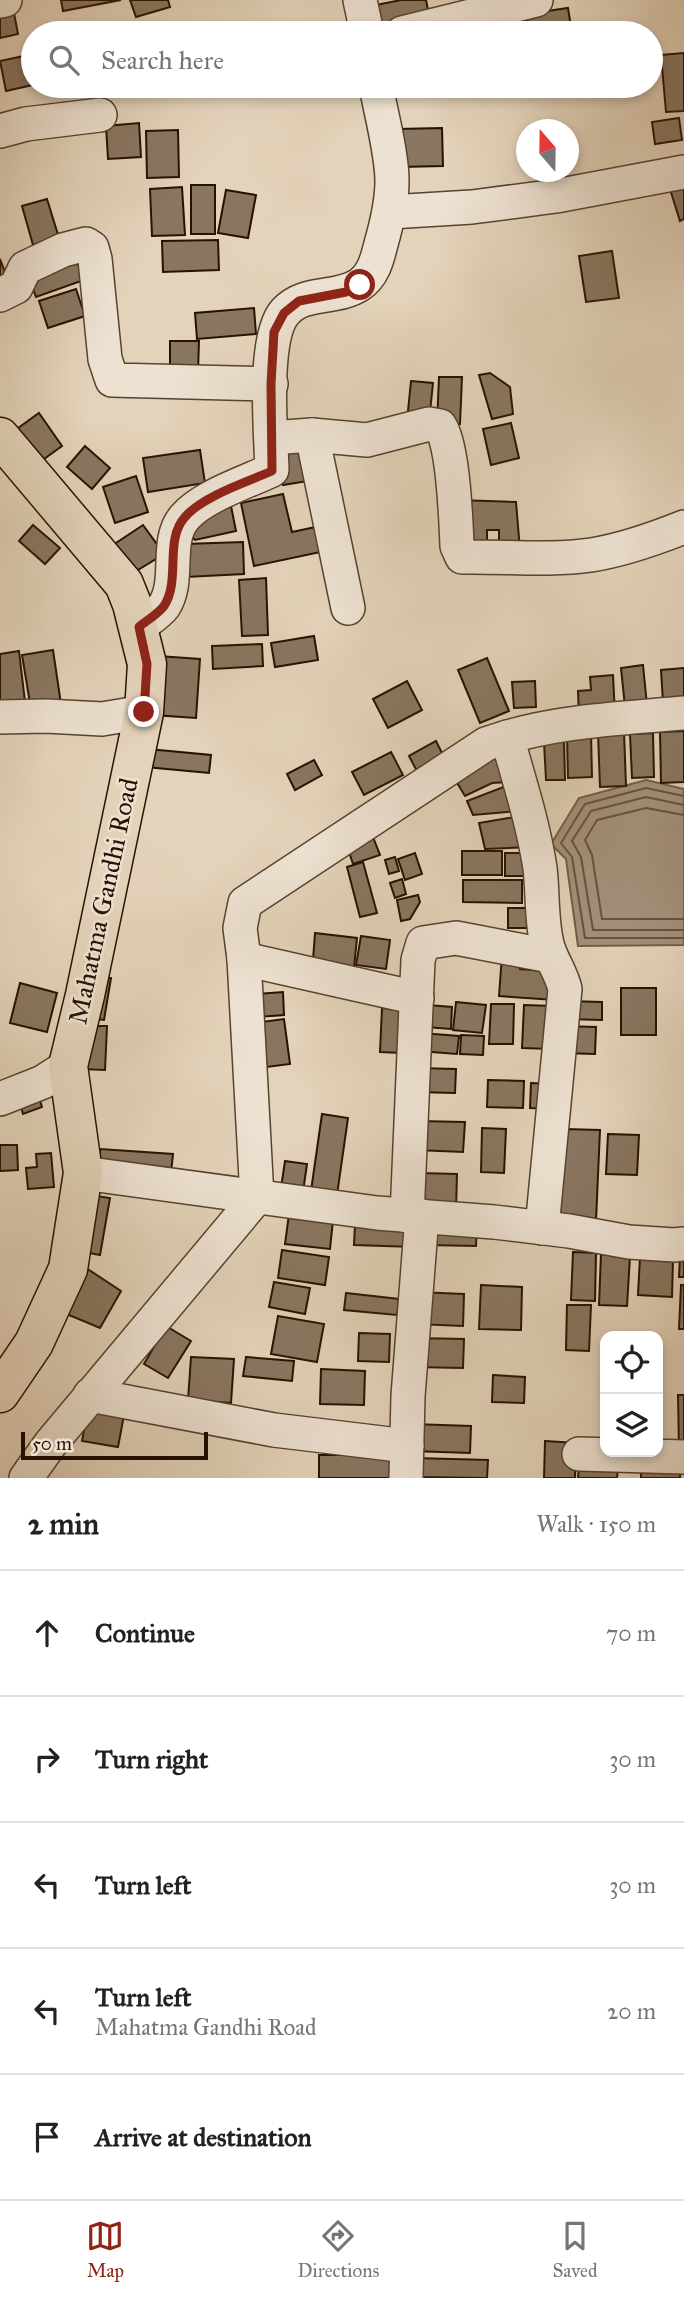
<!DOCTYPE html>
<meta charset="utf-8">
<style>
:root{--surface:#fff;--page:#f6f6f6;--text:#222;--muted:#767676;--line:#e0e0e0;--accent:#8f2418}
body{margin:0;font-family:"IM FELL Great Primer",serif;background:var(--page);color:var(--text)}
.controls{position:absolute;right:21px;bottom:21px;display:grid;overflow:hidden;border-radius:14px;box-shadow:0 4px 10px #0003}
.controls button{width:63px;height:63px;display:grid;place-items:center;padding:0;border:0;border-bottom:2px solid var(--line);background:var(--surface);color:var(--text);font:35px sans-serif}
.compass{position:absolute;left:516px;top:119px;width:63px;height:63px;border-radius:50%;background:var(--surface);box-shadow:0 4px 10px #0003;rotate:340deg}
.scale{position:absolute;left:21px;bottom:18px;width:187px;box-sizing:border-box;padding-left:7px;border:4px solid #271200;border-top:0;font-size:19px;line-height:24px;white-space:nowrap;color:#271200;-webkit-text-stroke:5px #ede2d2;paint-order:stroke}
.stop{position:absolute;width:21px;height:21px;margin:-16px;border:5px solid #8f2418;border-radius:50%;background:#fff}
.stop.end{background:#8f2418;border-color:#fff;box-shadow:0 2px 7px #0008}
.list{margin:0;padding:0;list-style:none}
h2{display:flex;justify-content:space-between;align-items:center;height:91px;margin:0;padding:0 28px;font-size:30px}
h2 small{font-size:23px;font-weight:400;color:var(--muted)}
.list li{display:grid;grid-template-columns:46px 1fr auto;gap:21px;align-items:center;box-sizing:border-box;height:126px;padding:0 28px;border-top:2px solid var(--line)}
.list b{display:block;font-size:26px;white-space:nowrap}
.list p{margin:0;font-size:23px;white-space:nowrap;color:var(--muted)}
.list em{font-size:23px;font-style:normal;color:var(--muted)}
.icon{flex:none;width:38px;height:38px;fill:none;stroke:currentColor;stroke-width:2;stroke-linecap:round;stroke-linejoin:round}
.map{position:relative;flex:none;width:684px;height:1478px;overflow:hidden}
.search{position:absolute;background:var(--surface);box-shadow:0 4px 10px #0003;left:21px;right:21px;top:21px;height:77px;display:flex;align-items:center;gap:18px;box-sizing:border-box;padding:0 24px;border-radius:38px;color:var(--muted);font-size:26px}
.sheet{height:721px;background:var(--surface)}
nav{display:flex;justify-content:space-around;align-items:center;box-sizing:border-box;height:98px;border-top:2px solid var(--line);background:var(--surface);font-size:19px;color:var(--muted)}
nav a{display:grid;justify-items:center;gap:4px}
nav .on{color:var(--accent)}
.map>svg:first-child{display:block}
.water{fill:#a3917b;stroke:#715e4a;stroke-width:2}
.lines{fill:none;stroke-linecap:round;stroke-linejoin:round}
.shore{stroke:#65523e;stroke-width:2}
.building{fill:#897661;stroke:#271200;stroke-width:2}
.minor-casing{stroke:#56422e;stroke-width:36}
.major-casing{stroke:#271200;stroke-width:41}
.minor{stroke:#ede2d2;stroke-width:33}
.major{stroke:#e3d3ba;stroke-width:38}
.route{stroke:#8f2418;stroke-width:9}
.labels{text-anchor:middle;stroke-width:5;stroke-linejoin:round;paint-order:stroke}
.street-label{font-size:26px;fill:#271200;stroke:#ede2d2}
</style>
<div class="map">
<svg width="684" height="1478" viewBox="0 0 684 1478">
<rect width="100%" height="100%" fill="#e3d3ba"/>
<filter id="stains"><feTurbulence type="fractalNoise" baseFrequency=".00286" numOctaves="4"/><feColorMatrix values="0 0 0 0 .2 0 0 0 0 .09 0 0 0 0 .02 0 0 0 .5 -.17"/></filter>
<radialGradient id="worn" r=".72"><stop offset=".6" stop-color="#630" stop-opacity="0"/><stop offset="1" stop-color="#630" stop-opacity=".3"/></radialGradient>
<polygon class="water" points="646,780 684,789 684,945 578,946 566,859 551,844 579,798"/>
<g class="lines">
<g class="shore">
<polyline points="684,796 646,788 585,804 561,843 572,857 585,938 684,938"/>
<polyline points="684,805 646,797 591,811 572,841 581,857 593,930 684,930"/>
<polyline points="684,815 646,808 597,820 585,840 592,855 602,919 684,919"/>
</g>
</g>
<g class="building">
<polygon points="61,0 121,0 63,11"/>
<polygon points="130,0 168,0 170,7 136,17"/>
<polygon points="401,0 426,0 430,20 371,31 366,7"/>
<polygon points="12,3 18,34 0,38 0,5"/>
<polygon points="568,8 572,33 529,33 527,14"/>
<polygon points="684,53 684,111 666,112 661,55"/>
<polygon points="33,54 33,85 6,91 0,61"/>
<polygon points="679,118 682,140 655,144 652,122"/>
<polygon points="139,123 141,157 108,159 106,126"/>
<polygon points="442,128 443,166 399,167 398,129"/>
<polygon points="178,130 179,177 147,178 146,131"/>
<polygon points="684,182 684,219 680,221 669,186"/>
<rect x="191" y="185" width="24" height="49"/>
<polygon points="182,187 185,235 152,236 150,189"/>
<polygon points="226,190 256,195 248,238 218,233"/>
<polygon points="47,199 59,238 33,245 22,206"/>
<polygon points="218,240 219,270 163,272 162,241"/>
<polygon points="612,251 619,298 586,302 579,256"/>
<polygon points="74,253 84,280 36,297 26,270"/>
<polygon points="0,259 10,285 0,289"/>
<polygon points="76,289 85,316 48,328 39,301"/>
<polygon points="254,308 256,334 197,339 195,313"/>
<polygon points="170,341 199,341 198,372 170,372"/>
<polygon points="490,373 510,387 513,414 492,419 479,375"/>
<polygon points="439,377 462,377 460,424 437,423"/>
<polygon points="411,381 433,383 429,422 407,421"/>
<polygon points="39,413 62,446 37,464 14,431"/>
<polygon points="511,423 519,458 491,465 483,429"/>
<polygon points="301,438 308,481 283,485 277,442"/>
<polygon points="85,446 110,468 92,489 67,467"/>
<polygon points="200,450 205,483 148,492 143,458"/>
<polygon points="136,476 148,512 115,523 103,487"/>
<polygon points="283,494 292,532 325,525 330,550 254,566 241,503"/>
<polygon points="458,500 516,502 520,550 499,551 499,530 487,530 487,550 461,551"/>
<polygon points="230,501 236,531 195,540 190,535 218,503"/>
<polygon points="33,525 60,548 45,564 19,541"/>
<polygon points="143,525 164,554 125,578 104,551"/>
<polygon points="243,542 244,574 186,577 185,544"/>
<polygon points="266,578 268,635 242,636 239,580"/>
<polygon points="314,636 318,660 275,667 271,643"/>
<polygon points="262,644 263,666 213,669 212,646"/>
<polygon points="53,650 61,704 31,709 22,655"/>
<polygon points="19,651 25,702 0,705 0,654"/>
<polygon points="158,656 200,659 196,718 153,715"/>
<polygon points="487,658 509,711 480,723 458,670"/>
<polygon points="643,665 647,705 625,707 621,668"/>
<polygon points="684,668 684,700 663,702 661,670"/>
<polygon points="613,675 615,715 579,717 578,691 591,690 590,677"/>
<polygon points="407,681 422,710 388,728 373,699"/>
<polygon points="535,681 536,707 514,708 512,682"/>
<polygon points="684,731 684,782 661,783 660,732"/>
<polygon points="624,732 626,786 600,787 598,733"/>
<polygon points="653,733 654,777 632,778 630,734"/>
<polygon points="591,734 592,777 568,778 567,735"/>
<polygon points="436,741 447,763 420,777 409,756"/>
<polygon points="564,741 565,780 546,780 544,742"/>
<polygon points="148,749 211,755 209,773 146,767"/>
<polygon points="391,752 403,775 364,795 352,772"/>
<polygon points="495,754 507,782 492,783 465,796 456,781"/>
<polygon points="314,760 322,775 295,790 287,774"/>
<polygon points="506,786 517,811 473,815 467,801"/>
<polygon points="521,816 530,847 485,849 479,823"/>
<polygon points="373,837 380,855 353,864 347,846"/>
<rect x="462" y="851" width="40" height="24"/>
<polygon points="415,853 422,874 405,880 398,859"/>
<polygon points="505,853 531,853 530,876 505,876"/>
<polygon points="395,857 399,871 389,874 385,860"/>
<polygon points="363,862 377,913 360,917 347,867"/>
<polygon points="402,879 406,894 395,898 390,883"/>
<polygon points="463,880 522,880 522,903 463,902"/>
<polygon points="418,895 420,902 410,919 401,921 397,900"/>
<polygon points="508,908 537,908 538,928 508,928"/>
<polygon points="315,933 357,938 353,977 313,960"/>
<polygon points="361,936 390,940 386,969 356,965"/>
<polygon points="502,955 521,957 520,969 556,972 554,1000 499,996"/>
<polygon points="92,975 111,978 104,1020 86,1018"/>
<polygon points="20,983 57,993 47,1032 10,1023"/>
<rect x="621" y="988" width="35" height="47"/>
<polygon points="283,992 284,1015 258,1017 257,994"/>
<polygon points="566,1001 602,1002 602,1020 565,1019"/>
<polygon points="456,1002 486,1005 482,1033 453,1030"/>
<polygon points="491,1004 514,1004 513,1044 489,1044"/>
<polygon points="428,1005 452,1007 451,1029 426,1027"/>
<polygon points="524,1005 553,1006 551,1049 522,1048"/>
<polygon points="382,1008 403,1009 402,1053 380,1052"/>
<polygon points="284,1019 290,1064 267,1067 261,1022"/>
<polygon points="84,1026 107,1026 105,1070 82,1069"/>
<polygon points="563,1026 596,1027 595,1054 562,1053"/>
<polygon points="421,1033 459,1036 457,1054 419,1051"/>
<polygon points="461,1035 484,1036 483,1055 460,1054"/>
<polygon points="417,1068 456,1069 455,1093 416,1092"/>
<polygon points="488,1080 524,1081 523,1108 487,1107"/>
<polygon points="531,1083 551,1084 550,1109 530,1108"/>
<polygon points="38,1094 42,1107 23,1114 19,1100"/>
<polygon points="322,1114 348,1118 336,1202 310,1198"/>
<polygon points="417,1121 465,1122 463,1152 416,1150"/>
<polygon points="482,1128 506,1129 504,1173 481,1172"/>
<polygon points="564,1129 600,1130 596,1221 560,1220"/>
<polygon points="608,1134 639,1135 637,1175 606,1174"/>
<polygon points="0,1145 17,1145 18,1170 0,1171"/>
<polygon points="100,1149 173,1154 171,1173 98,1169"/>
<polygon points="51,1153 54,1187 28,1189 26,1168 37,1167 36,1154"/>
<polygon points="285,1161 307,1164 302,1199 280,1195"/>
<polygon points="420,1173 457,1174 456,1212 418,1210"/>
<polygon points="89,1195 110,1198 100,1255 79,1251"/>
<polygon points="289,1214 333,1220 330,1249 285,1244"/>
<polygon points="355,1224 415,1226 414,1247 354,1245"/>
<polygon points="428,1225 477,1227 476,1246 427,1245"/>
<polygon points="282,1250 329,1257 325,1285 278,1278"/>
<polygon points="573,1252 596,1253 595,1301 571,1300"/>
<polygon points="601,1254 630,1256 627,1306 599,1305"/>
<polygon points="640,1257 673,1258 672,1297 638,1295"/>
<polygon points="680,1257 684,1257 684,1277 679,1277"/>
<polygon points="80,1264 121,1291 100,1328 57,1310"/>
<polygon points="274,1282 310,1288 305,1314 269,1307"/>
<polygon points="481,1285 522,1287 521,1330 479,1329"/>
<polygon points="681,1285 684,1285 684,1329 679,1329"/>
<polygon points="417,1292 464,1294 463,1326 416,1324"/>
<polygon points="346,1293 399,1299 397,1315 344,1310"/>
<polygon points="567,1305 591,1305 589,1351 566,1350"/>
<polygon points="278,1316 324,1324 317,1362 271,1354"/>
<polygon points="166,1326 191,1341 168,1378 144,1364"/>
<polygon points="359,1333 390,1334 389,1362 358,1361"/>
<polygon points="415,1338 464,1339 463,1368 414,1367"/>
<polygon points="191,1357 234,1359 231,1403 188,1400"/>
<polygon points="246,1357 294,1361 292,1381 243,1376"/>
<polygon points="321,1369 365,1371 364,1405 320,1404"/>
<polygon points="493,1375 525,1377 524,1403 492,1402"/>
<polygon points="678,1395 684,1395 684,1450 679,1450"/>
<polygon points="658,1405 662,1406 660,1443 658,1443"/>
<polygon points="88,1409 124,1415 118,1447 82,1441"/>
<polygon points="412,1424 471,1426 470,1453 411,1451"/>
<polygon points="545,1441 576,1443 575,1478 544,1478"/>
<rect x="319" y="1455" width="73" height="23"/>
<polygon points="415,1458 488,1460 487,1478 414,1477"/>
<polygon points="579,1466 618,1468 617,1478 578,1478"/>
<polygon points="641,1469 680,1471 680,1478 641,1478"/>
</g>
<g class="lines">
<defs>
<g id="minor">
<polyline points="360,0 367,33"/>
<polyline points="0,1 5,0"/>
<polyline points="402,33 536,0"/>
<polyline points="0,131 26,124 100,115"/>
<polyline points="390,212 472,207 556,196 684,172"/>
<polyline points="0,295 16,287 25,268 63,250 86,244 92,248 95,259 105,359 112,380 271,384"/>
<polyline points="312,435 348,608"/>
<path d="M271,438l41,-3 55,5 62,-16 11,2c13,19 16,94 17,120l5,11c42,-1 86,4 129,-2 32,-5 63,-16 93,-28"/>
<path d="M139,627c7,-6 19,-13 25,-21 17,-26 0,-66 21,-89 18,-21 62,-35 87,-47 -1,-35 -10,-132 13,-158 19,-22 51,-12 74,-27 14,-9 18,-25 22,-41 6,-21 11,-41 11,-63 0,-27 -11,-68 -16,-95"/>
<polyline points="0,717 46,716 102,719 144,712"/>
<path d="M507,737c12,43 26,86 33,131 3,25 1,51 7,76 4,16 14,28 18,45l-23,239"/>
<polyline points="244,959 417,998"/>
<polyline points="0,1099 43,1082 68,1066"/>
<polyline points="83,1173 377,1213 494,1222 569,1231 629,1242 674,1245 684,1244"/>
<polyline points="407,1216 418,960 423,943 456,938 550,956"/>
<polyline points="90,1395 274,1430 407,1446"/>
<polyline points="579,1454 684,1457"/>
<path d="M26,1478l25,-35 206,-246 -13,-238 -4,-31 5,-25 241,-159c63,-23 131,-25 198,-31"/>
<polyline points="406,1478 408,1396 422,1216"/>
</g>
<polyline id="major" points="0,437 124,584 132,604 147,664 144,712 85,995 68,1066 83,1173 68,1269 34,1343 0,1393"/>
</defs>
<use href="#minor" class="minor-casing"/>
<use href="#major" class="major-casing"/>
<use href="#minor" class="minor"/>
<use href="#major" class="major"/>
</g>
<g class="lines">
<path class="route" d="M144,712l3,-48 -8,-37c7,-6 19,-13 25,-21 17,-26 0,-66 21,-89 18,-21 62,-35 87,-46l-1,-87 3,-52 10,-19 15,-12 47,-9 14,-7"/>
</g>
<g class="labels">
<g class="street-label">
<text transform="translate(103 901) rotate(-78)" y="9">Mahatma Gandhi Road</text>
</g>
</g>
<rect width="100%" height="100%" filter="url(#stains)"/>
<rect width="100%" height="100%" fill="url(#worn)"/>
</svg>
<div class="controls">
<button><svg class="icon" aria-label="locate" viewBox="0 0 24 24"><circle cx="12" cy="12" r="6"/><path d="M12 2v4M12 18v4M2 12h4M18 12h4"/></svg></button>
<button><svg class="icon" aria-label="layers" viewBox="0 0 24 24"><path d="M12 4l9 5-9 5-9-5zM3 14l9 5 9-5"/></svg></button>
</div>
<svg class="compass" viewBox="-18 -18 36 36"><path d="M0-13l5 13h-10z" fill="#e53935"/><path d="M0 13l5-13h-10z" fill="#767676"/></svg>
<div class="scale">50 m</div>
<div class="stop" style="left:360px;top:285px"></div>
<div class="stop end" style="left:144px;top:712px"></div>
<div class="search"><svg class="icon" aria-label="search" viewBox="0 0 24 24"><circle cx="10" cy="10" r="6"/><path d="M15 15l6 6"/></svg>Search here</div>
</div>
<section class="sheet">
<h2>2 min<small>Walk · 150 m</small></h2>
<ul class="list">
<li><svg class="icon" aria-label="ahead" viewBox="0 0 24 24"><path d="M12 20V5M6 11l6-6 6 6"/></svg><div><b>Continue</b></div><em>70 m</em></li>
<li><svg class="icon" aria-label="right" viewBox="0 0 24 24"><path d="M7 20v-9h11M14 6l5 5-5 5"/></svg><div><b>Turn right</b></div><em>30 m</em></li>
<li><svg class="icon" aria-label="left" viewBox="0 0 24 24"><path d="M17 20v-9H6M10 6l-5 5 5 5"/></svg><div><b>Turn left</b></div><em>30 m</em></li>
<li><svg class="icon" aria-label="left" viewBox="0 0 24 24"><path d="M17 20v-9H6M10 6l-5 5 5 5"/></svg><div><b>Turn left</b><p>Mahatma Gandhi Road</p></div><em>20 m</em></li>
<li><svg class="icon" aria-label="arrive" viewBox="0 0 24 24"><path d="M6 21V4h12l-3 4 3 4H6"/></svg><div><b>Arrive at destination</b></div></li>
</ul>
</section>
<nav>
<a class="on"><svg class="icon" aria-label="map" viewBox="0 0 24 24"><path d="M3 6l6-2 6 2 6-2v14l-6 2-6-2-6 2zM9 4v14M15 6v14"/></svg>Map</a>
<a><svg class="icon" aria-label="directions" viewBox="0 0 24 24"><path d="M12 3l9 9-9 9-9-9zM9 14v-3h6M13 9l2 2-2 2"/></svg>Directions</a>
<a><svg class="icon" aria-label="saved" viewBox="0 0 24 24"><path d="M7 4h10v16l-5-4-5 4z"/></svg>Saved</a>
</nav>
